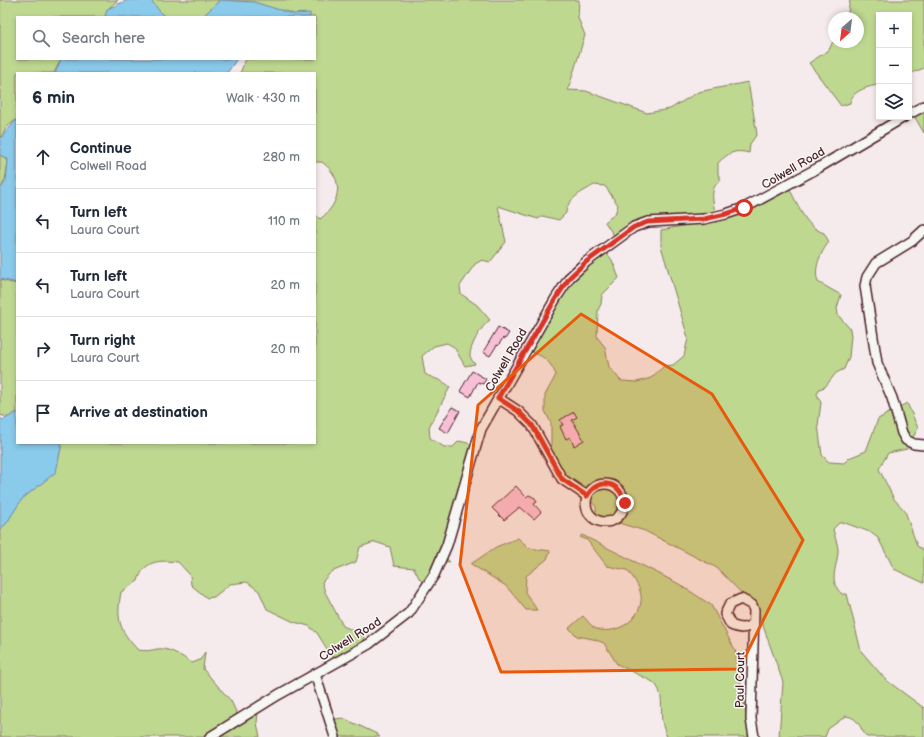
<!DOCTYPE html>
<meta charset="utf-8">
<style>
:root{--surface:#fff;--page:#f6f6f7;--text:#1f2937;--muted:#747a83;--line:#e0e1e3}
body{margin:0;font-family:"Balsamiq Sans",sans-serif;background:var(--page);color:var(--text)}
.controls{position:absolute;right:12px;top:12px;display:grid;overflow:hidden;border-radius:0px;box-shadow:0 2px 6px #0003}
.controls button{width:36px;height:36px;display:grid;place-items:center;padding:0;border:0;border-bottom:1px solid var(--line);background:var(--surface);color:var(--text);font:20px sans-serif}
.compass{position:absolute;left:828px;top:12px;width:36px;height:36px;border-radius:50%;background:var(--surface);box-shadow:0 2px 6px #0003;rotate:208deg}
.stop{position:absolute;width:12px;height:12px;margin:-9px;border:3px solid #d93025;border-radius:50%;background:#fff}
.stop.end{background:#d93025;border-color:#fff;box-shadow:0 1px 4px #0008}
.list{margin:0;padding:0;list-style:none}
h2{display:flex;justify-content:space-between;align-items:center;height:52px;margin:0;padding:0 16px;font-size:17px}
h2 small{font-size:13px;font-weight:400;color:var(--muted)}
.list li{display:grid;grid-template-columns:26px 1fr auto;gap:12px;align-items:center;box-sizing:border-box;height:64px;padding:0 16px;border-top:1px solid var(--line)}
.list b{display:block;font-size:15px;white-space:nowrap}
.list p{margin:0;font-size:13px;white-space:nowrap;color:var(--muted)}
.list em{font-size:13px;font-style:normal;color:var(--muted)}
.icon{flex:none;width:22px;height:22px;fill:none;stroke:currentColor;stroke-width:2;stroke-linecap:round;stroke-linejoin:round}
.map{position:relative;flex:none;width:924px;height:737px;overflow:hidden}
.search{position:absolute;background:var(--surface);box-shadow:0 2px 6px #0003;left:16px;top:16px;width:300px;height:44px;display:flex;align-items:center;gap:10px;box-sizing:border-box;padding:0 14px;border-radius:0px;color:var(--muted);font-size:15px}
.panel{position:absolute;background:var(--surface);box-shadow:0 2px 6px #0003;left:16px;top:72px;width:300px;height:372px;border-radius:0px}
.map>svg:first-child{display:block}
.green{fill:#bed890;stroke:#847c5e}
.water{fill:#8acaeb;stroke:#70869e}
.building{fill:#f8c0d6;stroke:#4a1f2b}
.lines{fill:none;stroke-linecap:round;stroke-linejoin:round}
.minor-casing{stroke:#4a1f2b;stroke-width:12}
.minor{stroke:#f6f6f2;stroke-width:9}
.route{stroke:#d93025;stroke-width:5}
.marked{fill:#e8590c;fill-opacity:0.2;stroke:#e8590c;stroke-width:3;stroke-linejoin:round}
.labels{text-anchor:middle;stroke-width:3;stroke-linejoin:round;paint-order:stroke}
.street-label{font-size:12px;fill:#4a1f2b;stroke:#f6f6f2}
</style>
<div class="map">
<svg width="924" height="737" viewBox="0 0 924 737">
<rect width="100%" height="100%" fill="#f6ebec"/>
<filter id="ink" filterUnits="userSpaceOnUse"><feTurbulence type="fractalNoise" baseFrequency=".025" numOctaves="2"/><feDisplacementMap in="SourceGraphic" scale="8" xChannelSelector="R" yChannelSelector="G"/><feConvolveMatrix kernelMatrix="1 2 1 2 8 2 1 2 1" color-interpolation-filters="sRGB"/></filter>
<g filter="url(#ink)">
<g class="green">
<polygon points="0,0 118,0 110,7 109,17 17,17 17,59 61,59 54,73 17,73 17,119 7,127 0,139"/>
<polygon points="135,0 219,0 212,17 168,17"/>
<path d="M220,0h359l-1,18 7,17 -17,55 18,1 61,22 23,-4 28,-17 50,-10 9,52 -7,10 -1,9c-14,-4 -21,0 -31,10v11l3,6c-12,8 -8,19 -6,33l-20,4 -63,7 -18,12 -9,-14 10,-8 3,-9 -13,-19 -11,-1c-11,7 -27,13 -28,28l-7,7 -16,-4 -5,3 -40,-13 8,36 -16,20 -8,-2 -7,4 -15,22 1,8 16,11 13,15c-8,5 -21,27 -20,36 1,3 3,6 5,8l-10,2 -11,-19 -7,-4 -13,3 -12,10 3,18c9,5 18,6 25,13l-21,40 1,11 14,9h9l6,-6 17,4 -33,110 7,7 -8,-1 -15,25 -8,-8 -5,-10 -20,-2 -4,-19 -15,-5 -15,5 -4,15 -25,10 -9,10 3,10 18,34 19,8 5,11 -31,18 -19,-30 -8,-7 -15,-4 -27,-13 -8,-18 -12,-9 -17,2 -16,13 -7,1 -16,-13 -1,-10 -12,-13c-19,-2 -34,-2 -40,19l-17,11c-5,28 -2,38 17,58 7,1 12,1 19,-1 12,-2 26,8 35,14l8,-3 5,-8 -2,17 28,32 8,17 19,-6 -1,11 3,14h-260v-207l15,-24 45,-63h255v-229l5,5c21,-16 25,-40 2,-57h-7v-89h-75l6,-14h69v-42h-15l-16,-7 -10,1z"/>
<path d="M850,0h74v68l-15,6v-59h-30v70c-10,1 -28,6 -29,18l-9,3 -32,-43 20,-13 5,-11v3h24v-24h-13l3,-6z"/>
<polygon points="924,107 924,133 913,114"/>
<path d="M0,154l8,7c-2,10 -1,19 -8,28z"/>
<path d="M788,186c10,18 16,40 36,47l5,9c-8,10 -16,26 -11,40l23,13 -4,13 1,7 12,14 1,7 -2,21 -5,12 -8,4 -11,14 -6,2 -2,5 4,9 -3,22 4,30 7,7 15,1 5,-5 17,-7 12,-32 29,-16 11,25 -11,21 -19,4 -9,16 15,30 11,12 12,35 7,4v33l-30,-14 -16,-31 -8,-6 -25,-9h-6l-6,6c1,6 5,15 5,21 0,16 -11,31 4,44h5l14,57 25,29 38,28v29h-57c-8,-9 -7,-19 -21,-21l-18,13 -3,8h-46l4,-55 -26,-73 -40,-41 -72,-37 -49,-15v-9l-11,-14 -20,-6c-2,-15 -4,-24 -14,-36v-28l-6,-12v-16l11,-20c-7,-17 -14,-19 -30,-25l35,-59 43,-41 8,10 7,18 -17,17 -1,9 -3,6 -1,27 8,10 4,20 12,14 16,1 14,-4 13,-12 9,-1 11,-9 4,-18 -27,-92v-16l32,-6z"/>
<polygon points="0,280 17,284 17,415 13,419 0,415"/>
<path d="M582,535l97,49 32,21 24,45 15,87h-83c-2,-5 -4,-10 -5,-16 -2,-14 3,-28 -9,-39l-36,-18 -13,-21 -11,-4 -16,-3 -8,-8 14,-12c4,4 9,12 14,13 21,7 47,-12 44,-34 -2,-10 -8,-18 -14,-25l-20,-4 -20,-26 -7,-3z"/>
<polygon points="518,538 529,548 550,551 547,559 526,576 525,592 537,610 526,610 506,586 471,564 496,547"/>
<polygon points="343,718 377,734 380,737 334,737 333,724 335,719"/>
</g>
<g class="water">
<polygon points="128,0 151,0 164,17 105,17 107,9"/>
<polygon points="220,0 254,2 293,14 310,13 310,17 202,17"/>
<polygon points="61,59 237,59 227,73 55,73"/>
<polygon points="17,119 17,283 0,279 0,189 6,181 8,159 0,155 0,139"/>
<polygon points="17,412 17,443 62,443 56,472 22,499 6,524 0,529 0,418 3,420"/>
</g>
<g class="building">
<polygon points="498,327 509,333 505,339 503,338 498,346 497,345 490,356 483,352"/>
<polygon points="472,371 486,379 483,384 478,382 470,397 460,391"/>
<polygon points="452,407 460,411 448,433 439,428"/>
<polygon points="574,412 577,417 572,420 584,440 574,446 570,437 566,439 562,431 560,426 563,425 560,420"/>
<polygon points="516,486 526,497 529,495 535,498 537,502 534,504 541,512 534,519 520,507 504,520 492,508"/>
</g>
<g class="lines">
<defs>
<g id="minor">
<polyline points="909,114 924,106"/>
<polyline points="924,230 912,241 876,263 867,277 865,286 877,363 892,398 902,433 906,440 914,444 924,445"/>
<polyline points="498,398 518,411 532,425 562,479 587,496"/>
<circle cx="605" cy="503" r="19"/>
<path d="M753,624c-8,5 -13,5 -22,1l-6,-11 5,-10 11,-5 11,6 2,5 -3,109 3,18"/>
<polyline points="315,674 335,737"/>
<polyline points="210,737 278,695 369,644 409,613 434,575 447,545 481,429 556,298 570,277 586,262 634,227 648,222 704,219 726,214 744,208 818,168 904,117"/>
</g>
</defs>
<use href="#minor" class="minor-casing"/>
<use href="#minor" class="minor"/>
</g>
</g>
<g class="lines" filter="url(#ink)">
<path class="route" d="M625,503c-4,-22 -27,-26 -38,-7l-25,-17 -30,-54 -14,-14 -20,-13 58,-100 14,-21 16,-15 48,-35 14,-5 56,-3 22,-5 18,-6"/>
</g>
<path class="marked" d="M581,314l131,80 91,146 -64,129 -238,3 -41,-107 18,-160z"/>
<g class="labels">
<g class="street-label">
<text transform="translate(793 168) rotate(-30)" y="4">Colwell Road</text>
<text transform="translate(506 360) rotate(-60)" y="4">Colwell Road</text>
<text transform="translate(350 639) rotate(-32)" y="4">Colwell Road</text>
<text transform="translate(740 680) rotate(-89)" y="4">Paul Court</text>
</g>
</g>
</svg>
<div class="controls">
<button>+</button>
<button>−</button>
<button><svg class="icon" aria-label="layers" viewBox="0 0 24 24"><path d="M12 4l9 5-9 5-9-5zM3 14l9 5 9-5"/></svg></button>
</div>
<svg class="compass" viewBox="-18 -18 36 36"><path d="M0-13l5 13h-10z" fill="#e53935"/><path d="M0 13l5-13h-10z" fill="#747a83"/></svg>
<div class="stop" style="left:744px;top:208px"></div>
<div class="stop end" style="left:625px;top:503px"></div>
<div class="search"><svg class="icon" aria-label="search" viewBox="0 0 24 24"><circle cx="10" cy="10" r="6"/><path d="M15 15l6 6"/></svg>Search here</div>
<section class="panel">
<h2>6 min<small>Walk · 430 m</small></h2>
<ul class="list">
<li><svg class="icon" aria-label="ahead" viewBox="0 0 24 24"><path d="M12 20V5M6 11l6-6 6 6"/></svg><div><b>Continue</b><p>Colwell Road</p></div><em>280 m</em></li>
<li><svg class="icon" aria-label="left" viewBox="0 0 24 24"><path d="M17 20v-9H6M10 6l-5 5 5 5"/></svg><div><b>Turn left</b><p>Laura Court</p></div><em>110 m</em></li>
<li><svg class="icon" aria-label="left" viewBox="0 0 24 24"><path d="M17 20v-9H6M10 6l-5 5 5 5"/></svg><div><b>Turn left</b><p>Laura Court</p></div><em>20 m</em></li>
<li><svg class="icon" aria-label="right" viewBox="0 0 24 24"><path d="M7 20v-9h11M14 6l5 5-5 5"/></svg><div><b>Turn right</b><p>Laura Court</p></div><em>20 m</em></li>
<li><svg class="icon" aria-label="arrive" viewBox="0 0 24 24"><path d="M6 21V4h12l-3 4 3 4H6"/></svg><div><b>Arrive at destination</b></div></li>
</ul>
</section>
</div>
